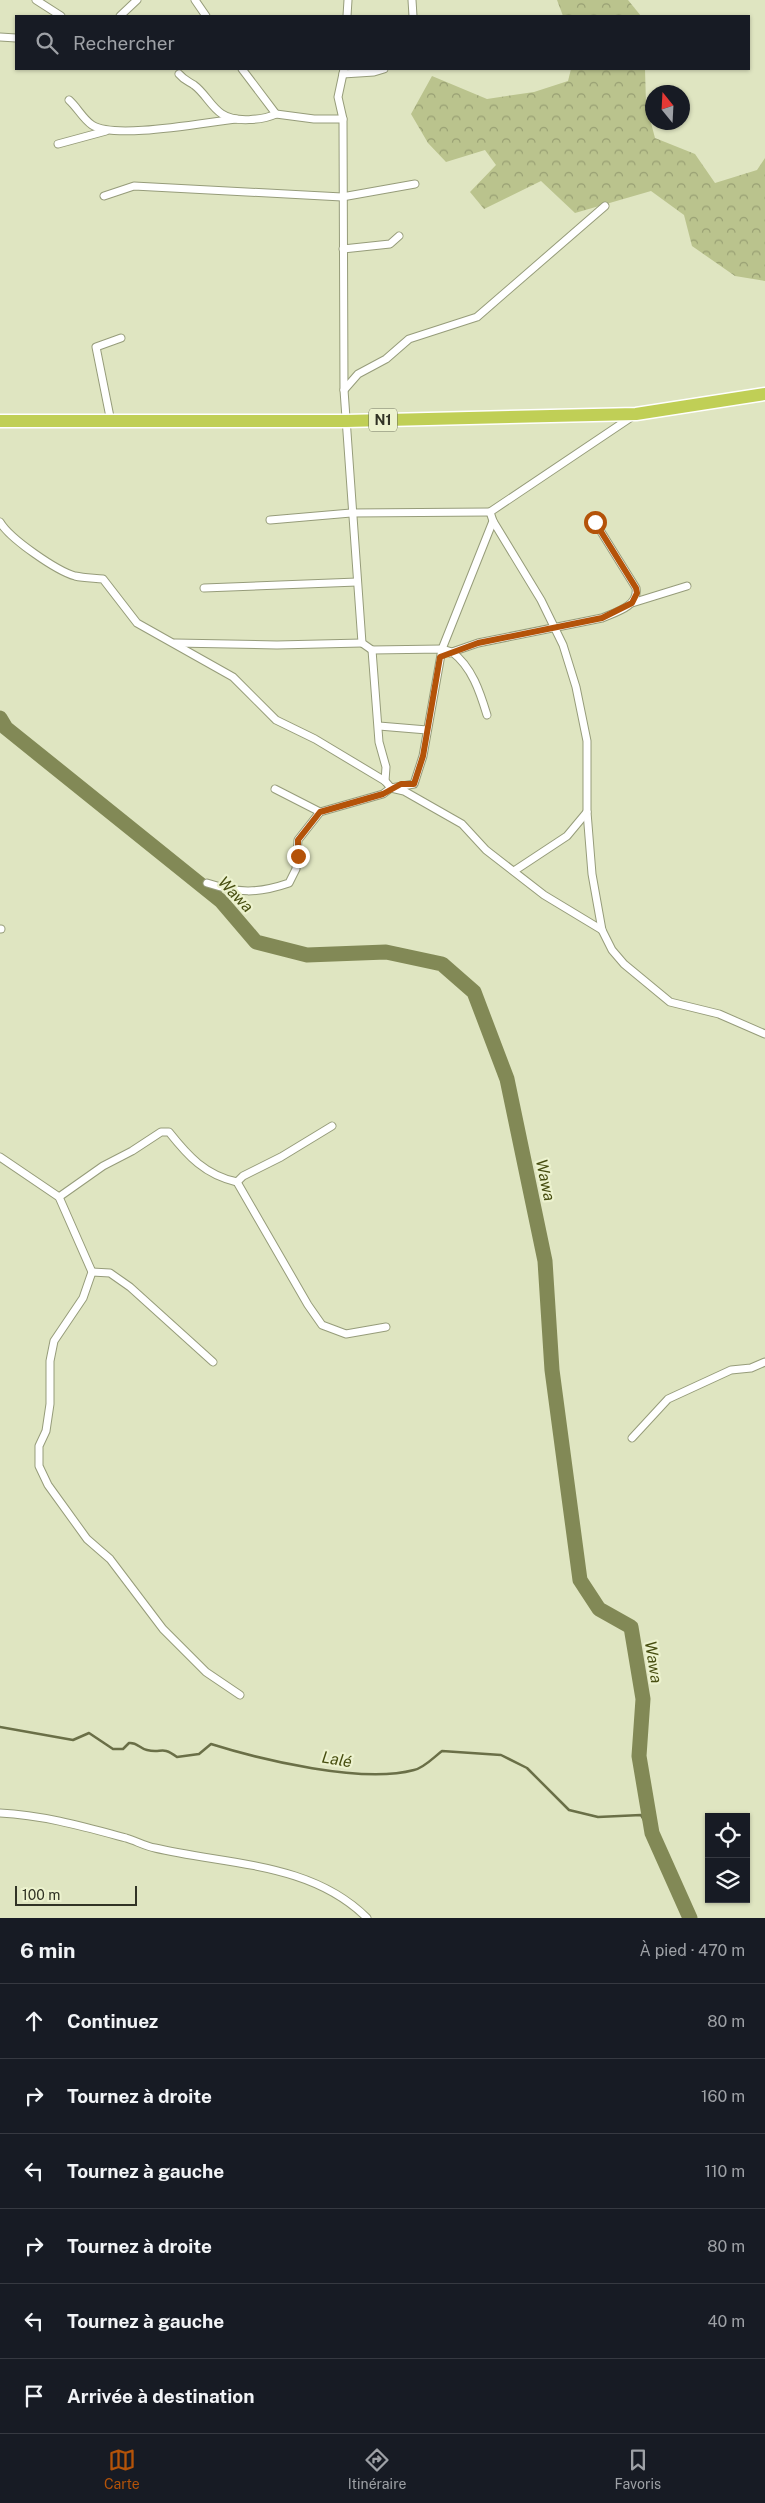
<!DOCTYPE html>
<html lang="fr">
<meta charset="utf-8">
<style>
:root{--surface:#171b24;--page:#242831;--text:#f1f3f6;--muted:#9ea1a6;--line:#363941;--accent:#b45309}
body{margin:0;font-family:"Public Sans",sans-serif;background:var(--page);color:var(--text)}
.controls{position:absolute;right:15px;bottom:15px;display:grid;overflow:hidden;border-radius:0px;box-shadow:0 1px 4px #0004}
.controls button{width:45px;height:45px;display:grid;place-items:center;padding:0;border:0;border-bottom:1px solid var(--line);background:var(--surface);color:var(--text);font:25px sans-serif}
.compass{position:absolute;left:645px;top:85px;width:45px;height:45px;border-radius:50%;background:var(--surface);box-shadow:0 1px 4px #0004;rotate:342deg}
.scale{position:absolute;left:15px;bottom:12px;width:122px;box-sizing:border-box;padding-left:5px;border:2px solid #313325;border-top:0;font-size:14px;line-height:18px;white-space:nowrap;color:#313325;-webkit-text-stroke:4px #ecf2ce;paint-order:stroke}
.stop{position:absolute;width:15px;height:15px;margin:-11px;border:4px solid #b45309;border-radius:50%;background:#fff}
.stop.end{background:#b45309;border-color:#fff;box-shadow:0 1px 5px #0008}
.list{margin:0;padding:0;list-style:none}
h2{display:flex;justify-content:space-between;align-items:center;height:65px;margin:0;padding:0 20px;font-size:21px}
h2 small{font-size:16px;font-weight:400;color:var(--muted)}
.list li{display:grid;grid-template-columns:32px 1fr auto;gap:15px;align-items:center;box-sizing:border-box;height:75px;padding:0 20px;border-top:1px solid var(--line)}
.list b{display:block;font-size:19px;white-space:nowrap}
.list em{font-size:16px;font-style:normal;color:var(--muted)}
.icon{flex:none;width:28px;height:28px;fill:none;stroke:currentColor;stroke-width:2;stroke-linecap:round;stroke-linejoin:round}
.map{position:relative;flex:none;width:765px;height:1918px;overflow:hidden}
.search{position:absolute;background:var(--surface);box-shadow:0 1px 4px #0004;left:15px;right:15px;top:15px;height:55px;display:flex;align-items:center;gap:12px;box-sizing:border-box;padding:0 18px;border-radius:0px;color:var(--muted);font-size:19px}
.sheet{height:515px;background:var(--surface)}
nav{display:flex;justify-content:space-around;align-items:center;box-sizing:border-box;height:70px;border-top:1px solid var(--line);background:var(--surface);font-size:14px;color:var(--muted)}
nav a{display:grid;justify-items:center;gap:2px}
nav .on{color:var(--accent)}
.map>svg:first-child{display:block}
.forest{fill:url(#forest-crowns)}
.lines{fill:none;stroke-linecap:round;stroke-linejoin:round}
.stream{stroke:#6a6f47;stroke-width:2.5}
.river{stroke:#828956;stroke-width:15}
.street-casing{stroke:#969c7a;stroke-width:9}
.highway-casing{stroke:#fff;stroke-width:15}
.street{stroke:#fff;stroke-width:7}
.highway{stroke:#c0cf56;stroke-width:12}
.route{stroke:#b45309;stroke-width:6}
.labels{text-anchor:middle;stroke-width:4.5;stroke-linejoin:round;paint-order:stroke}
.shield{fill:#ecf2ce;stroke:#696c58;stroke-width:1}
.shield-label{font-size:14px;font-weight:bold;fill:#313325}
.water-label{font-size:16px;font-style:italic;fill:#474e10;stroke:#ecf2ce}
</style>
<div class="map">
<svg width="765" height="1918" viewBox="0 0 765 1918">
<defs>
<pattern id="forest-crowns" width="20" height="18" patternUnits="userSpaceOnUse" patternTransform="scale(1.25)"><rect width="20" height="18" fill="#bac38d"/><path d="M2 6a3 3 0 1 1 6 0M12 15a3 3 0 1 1 6 0" fill="none" stroke="#989f73"/></pattern>
</defs>
<rect width="100%" height="100%" fill="#dfe5c1"/>
<g class="forest">
<polygon points="557,0 628,0 641,16 563,16"/>
<polygon points="571,69 645,69 646,104 655,138 695,154 715,183 757,170 765,158 765,281 735,276 692,246 684,215 651,191 575,213 541,181 484,209 470,192 496,165 485,150 446,162 428,143 411,114 432,76 487,99 534,92 568,81"/>
</g>
<g class="lines">
<path class="stream" d="M0,1727l73,13 16,-7 24,16h10l6,-6c8,-1 10,5 18,7 15,4 14,-5 30,7l22,-3 12,-10c51,16 151,40 203,26 10,-2 20,-13 28,-19l59,4 26,13 42,42 29,7 43,-2 11,18"/>
<polyline class="river" points="0,718 6,728 221,901 256,942 307,955 386,952 442,964 474,992 507,1079 545,1261 552,1370 580,1580 599,1609 631,1627 643,1699 639,1756 652,1833 690,1918"/>
<defs>
<g id="street">
<polyline points="36,0 61,16"/>
<polyline points="195,0 206,16"/>
<polyline points="412,0 413,16"/>
<polyline points="120,16 137,0"/>
<polyline points="347,16 348,0"/>
<polyline points="0,37 16,38"/>
<polyline points="242,69 276,114 314,119 343,119"/>
<path d="M344,69l-6,28 5,22 1,271 18,253 10,7 70,-1 10,3 26,-9 124,-25c14,-6 37,-12 34,-30l-41,-66"/>
<path d="M179,74c5,6 9,7 15,11 11,8 17,22 28,29 13,9 41,6 54,0"/>
<polyline points="343,74 374,72 384,69"/>
<path d="M69,100c8,7 14,19 23,25 23,15 114,-3 144,-6"/>
<polyline points="58,144 106,131"/>
<polyline points="104,196 134,186 342,197 415,184"/>
<polyline points="343,249 390,244 399,236"/>
<polyline points="344,390 358,374 386,359 409,339 477,317 605,206"/>
<polyline points="633,416 490,512 493,521 541,600 563,645 576,687 587,741 587,812 592,874 602,930 612,950 624,964 670,1002 719,1014 765,1034"/>
<polyline points="111,422 96,347 121,338"/>
<polyline points="270,520 351,513 490,512"/>
<path d="M0,522c10,17 57,49 75,54 9,2 19,2 28,3l34,44 96,54 43,43 39,19 70,42 6,7 23,-4 9,-28 19,-107 51,-128"/>
<polyline points="204,588 357,582"/>
<polyline points="632,603 687,586"/>
<polyline points="175,643 277,645 362,643"/>
<polyline points="372,650 379,742 386,767 385,781"/>
<path d="M450,653l2,-1c20,15 28,40 35,63"/>
<polyline points="379,726 427,730"/>
<polyline points="275,789 320,812"/>
<polyline points="514,871 567,836 587,812"/>
<path d="M207,883c31,10 50,11 82,0l7,-14 2,-29 22,-28 63,-18 8,-6 13,3 58,33 24,26 58,45 58,35"/>
<polyline points="0,929 1,929"/>
<polyline points="0,1157 59,1197 92,1272 83,1298 54,1341 50,1361 50,1404 46,1431 39,1446 39,1466 48,1485 87,1539 110,1559 163,1629 206,1672 240,1695"/>
<polyline points="237,1182 243,1176 281,1157 332,1126"/>
<path d="M59,1197l44,-31 29,-15 29,-19h8c19,24 36,43 68,50l71,123 14,20 24,9 40,-7"/>
<polyline points="92,1272 110,1273 130,1287 213,1362"/>
<polyline points="632,1438 668,1399 731,1370 751,1368 765,1362"/>
<path d="M0,1813c43,2 85,14 126,25 10,3 19,8 29,10 72,17 156,14 212,70"/>
</g>
<polyline id="highway" points="0,421 346,421 636,414 765,394"/>
</defs>
<use href="#street" class="street-casing"/>
<use href="#highway" class="highway-casing"/>
<use href="#street" class="street"/>
<use href="#highway" class="highway"/>
</g>
<g class="lines">
<polyline class="route" points="298,856 298,840 320,812 383,794 401,784 414,784 423,756 440,657 478,643 602,618 632,603 637,593 636,588 595,522"/>
</g>
<g class="labels">
<rect class="shield" x="369" y="408.5" width="28" height="23" rx="4"/>
<g class="shield-label">
<text x="383" y="425">N1</text>
</g>
<g class="water-label">
<text transform="translate(236 894) rotate(46)" y="6">Wawa</text>
<text transform="translate(546 1180) rotate(78)" y="6">Wawa</text>
<text transform="translate(654 1662) rotate(81)" y="6">Wawa</text>
<text transform="translate(337 1759) rotate(10)" y="6">Lalé</text>
</g>
</g>
</svg>
<div class="controls">
<button><svg class="icon" aria-label="locate" viewBox="0 0 24 24"><circle cx="12" cy="12" r="6"/><path d="M12 2v4M12 18v4M2 12h4M18 12h4"/></svg></button>
<button><svg class="icon" aria-label="layers" viewBox="0 0 24 24"><path d="M12 4l9 5-9 5-9-5zM3 14l9 5 9-5"/></svg></button>
</div>
<svg class="compass" viewBox="-18 -18 36 36"><path d="M0-13l5 13h-10z" fill="#e53935"/><path d="M0 13l5-13h-10z" fill="#9ea1a6"/></svg>
<div class="scale">100 m</div>
<div class="stop" style="left:595px;top:522px"></div>
<div class="stop end" style="left:298px;top:856px"></div>
<div class="search"><svg class="icon" aria-label="search" viewBox="0 0 24 24"><circle cx="10" cy="10" r="6"/><path d="M15 15l6 6"/></svg>Rechercher</div>
</div>
<section class="sheet">
<h2>6 min<small>À pied · 470 m</small></h2>
<ul class="list">
<li><svg class="icon" aria-label="ahead" viewBox="0 0 24 24"><path d="M12 20V5M6 11l6-6 6 6"/></svg><div><b>Continuez</b></div><em>80 m</em></li>
<li><svg class="icon" aria-label="right" viewBox="0 0 24 24"><path d="M7 20v-9h11M14 6l5 5-5 5"/></svg><div><b>Tournez à droite</b></div><em>160 m</em></li>
<li><svg class="icon" aria-label="left" viewBox="0 0 24 24"><path d="M17 20v-9H6M10 6l-5 5 5 5"/></svg><div><b>Tournez à gauche</b></div><em>110 m</em></li>
<li><svg class="icon" aria-label="right" viewBox="0 0 24 24"><path d="M7 20v-9h11M14 6l5 5-5 5"/></svg><div><b>Tournez à droite</b></div><em>80 m</em></li>
<li><svg class="icon" aria-label="left" viewBox="0 0 24 24"><path d="M17 20v-9H6M10 6l-5 5 5 5"/></svg><div><b>Tournez à gauche</b></div><em>40 m</em></li>
<li><svg class="icon" aria-label="arrive" viewBox="0 0 24 24"><path d="M6 21V4h12l-3 4 3 4H6"/></svg><div><b>Arrivée à destination</b></div></li>
</ul>
</section>
<nav>
<a class="on"><svg class="icon" aria-label="map" viewBox="0 0 24 24"><path d="M3 6l6-2 6 2 6-2v14l-6 2-6-2-6 2zM9 4v14M15 6v14"/></svg>Carte</a>
<a><svg class="icon" aria-label="directions" viewBox="0 0 24 24"><path d="M12 3l9 9-9 9-9-9zM9 14v-3h6M13 9l2 2-2 2"/></svg>Itinéraire</a>
<a><svg class="icon" aria-label="saved" viewBox="0 0 24 24"><path d="M7 4h10v16l-5-4-5 4z"/></svg>Favoris</a>
</nav>
